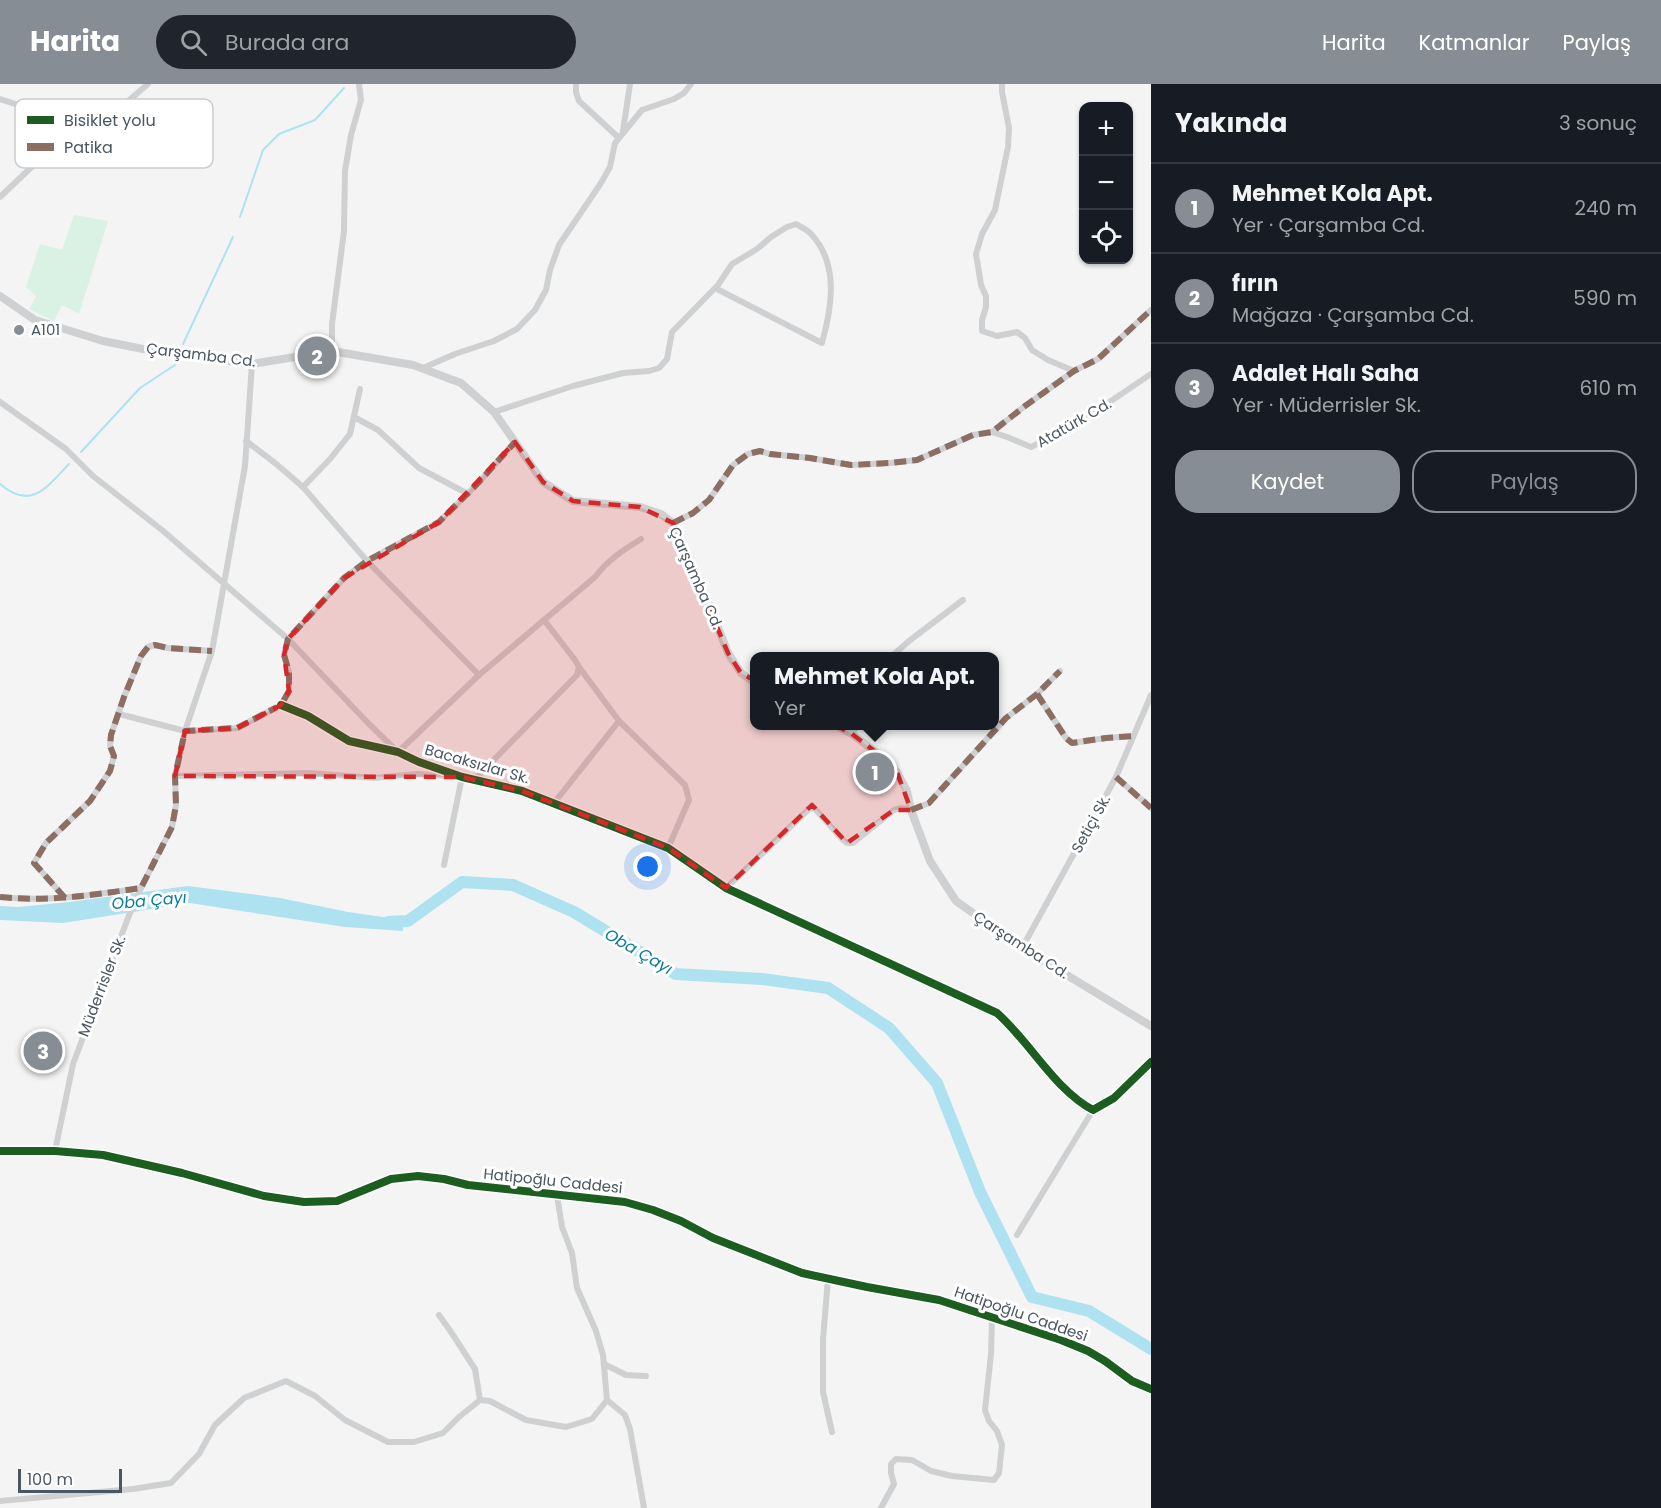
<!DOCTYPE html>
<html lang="tr">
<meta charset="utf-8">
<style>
:root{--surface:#171b24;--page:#20242c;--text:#f1f3f6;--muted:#9ea1a6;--line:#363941;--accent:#868d94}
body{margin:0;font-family:Poppins,sans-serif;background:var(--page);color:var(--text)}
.controls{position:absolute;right:18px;top:18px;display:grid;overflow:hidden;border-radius:12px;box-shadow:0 2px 4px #0004}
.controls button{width:54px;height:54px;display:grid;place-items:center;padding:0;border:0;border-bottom:2px solid var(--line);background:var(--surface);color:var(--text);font:30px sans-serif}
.scale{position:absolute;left:18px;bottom:15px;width:104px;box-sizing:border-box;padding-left:6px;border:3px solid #4a5661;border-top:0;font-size:16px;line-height:21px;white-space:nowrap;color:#4a5661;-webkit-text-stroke:4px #fff;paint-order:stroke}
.you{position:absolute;left:648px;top:783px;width:21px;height:21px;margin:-15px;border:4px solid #fff;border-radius:50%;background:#1a73e8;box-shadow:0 0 0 9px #1a73e833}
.badge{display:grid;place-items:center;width:39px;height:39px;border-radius:50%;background:var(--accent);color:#fff;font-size:20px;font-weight:700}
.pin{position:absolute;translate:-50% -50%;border:3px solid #fff;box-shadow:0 2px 6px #0006}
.popup{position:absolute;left:750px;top:568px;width:249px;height:78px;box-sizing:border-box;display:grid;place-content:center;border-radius:12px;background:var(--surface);filter:drop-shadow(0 2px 4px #0005);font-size:20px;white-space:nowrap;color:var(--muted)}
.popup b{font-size:22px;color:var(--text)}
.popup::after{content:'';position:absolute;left:50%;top:100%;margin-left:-12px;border:12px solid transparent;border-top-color:var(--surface)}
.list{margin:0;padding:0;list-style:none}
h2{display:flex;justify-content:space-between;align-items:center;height:78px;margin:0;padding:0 24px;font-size:26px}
h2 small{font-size:20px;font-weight:400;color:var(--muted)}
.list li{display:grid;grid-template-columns:39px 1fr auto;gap:18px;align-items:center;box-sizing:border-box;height:90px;padding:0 24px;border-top:2px solid var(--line)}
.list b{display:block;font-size:22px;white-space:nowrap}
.list p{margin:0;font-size:20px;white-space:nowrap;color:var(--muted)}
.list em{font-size:20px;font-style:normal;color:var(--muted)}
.actions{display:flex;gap:12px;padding:18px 24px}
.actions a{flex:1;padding:14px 0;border:2px solid var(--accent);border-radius:24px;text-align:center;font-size:21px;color:var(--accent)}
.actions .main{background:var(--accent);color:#fff}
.icon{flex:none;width:33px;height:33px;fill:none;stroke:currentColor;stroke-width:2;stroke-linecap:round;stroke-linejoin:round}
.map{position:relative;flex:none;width:1151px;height:1424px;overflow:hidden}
header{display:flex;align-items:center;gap:36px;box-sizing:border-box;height:84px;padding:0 30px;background:var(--accent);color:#fff}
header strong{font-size:28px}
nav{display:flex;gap:33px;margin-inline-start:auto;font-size:21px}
.search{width:420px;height:54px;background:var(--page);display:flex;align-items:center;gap:15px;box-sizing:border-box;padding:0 21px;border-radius:33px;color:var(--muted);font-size:22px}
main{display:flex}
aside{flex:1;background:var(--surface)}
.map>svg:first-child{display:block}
.green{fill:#d9f2e3}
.water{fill:#aee2f0}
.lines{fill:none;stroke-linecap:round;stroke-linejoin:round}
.stream{stroke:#aee2f0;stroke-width:2}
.river{stroke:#aee2f0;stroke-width:12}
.minor{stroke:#ced0d2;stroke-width:6}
.tertiary{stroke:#ced0d2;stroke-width:8}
.quiet{stroke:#8d6e63;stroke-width:6;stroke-dasharray:12 6;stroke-linecap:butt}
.cycleway-casing{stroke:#fff;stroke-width:11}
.cycleway{stroke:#1b5e20;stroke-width:8}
.marked{fill:#d62828;fill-opacity:0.2;stroke:#d62828;stroke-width:4.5;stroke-dasharray:12 8;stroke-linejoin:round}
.poi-dot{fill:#868d94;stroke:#fff;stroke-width:2}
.labels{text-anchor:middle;stroke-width:6;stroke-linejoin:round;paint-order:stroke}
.poi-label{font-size:15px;fill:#4a5661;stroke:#fff;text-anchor:start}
.street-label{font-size:15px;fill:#4a5661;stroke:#fff}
.water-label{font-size:16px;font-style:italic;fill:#0c7c9b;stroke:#fff}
.key{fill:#fff;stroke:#c9ccd0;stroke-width:1.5}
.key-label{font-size:16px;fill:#4a5661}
</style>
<header>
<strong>Harita</strong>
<div class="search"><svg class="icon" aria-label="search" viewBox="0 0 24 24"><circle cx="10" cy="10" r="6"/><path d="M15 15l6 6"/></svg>Burada ara</div>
<nav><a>Harita</a><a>Katmanlar</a><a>Paylaş</a></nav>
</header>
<main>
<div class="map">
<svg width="1151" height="1424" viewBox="0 0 1151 1424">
<rect width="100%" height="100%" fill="#f4f4f4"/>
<polygon class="green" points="74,131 108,137 79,230 62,221 54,237 29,225 36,212 26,203 40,160 62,166"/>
<g class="water">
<polygon points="176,29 179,32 188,31 193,38 194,42 166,39 165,35"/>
<polygon points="188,802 280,814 348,828 403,836 403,847 345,843 190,819 63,839 0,836 0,822 18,823 69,818"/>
</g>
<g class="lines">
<g class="stream">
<polyline points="240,133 263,66 279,50 315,36 344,4"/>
<polyline points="183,260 233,153"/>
<polyline points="81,368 140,304 175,281"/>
<path d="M0,400c31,27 47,3 69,-20"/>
</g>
<polyline class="river" points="388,838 408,837 462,798 513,801 574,828 676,890 762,895 828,904 889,944 937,999 980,1108 1032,1213 1089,1227 1151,1265"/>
<g class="minor">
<polyline points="576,0 576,8 579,17 619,54"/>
<polyline points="1002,0 1002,8 1009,44 1008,63 995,126 982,150 976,170 981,201 986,212 986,223 982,236 982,247 997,252 1017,248 1025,254 1032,266 1048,276 1074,287"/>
<polyline points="0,15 59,34 83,40 89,45"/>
<polyline points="623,47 630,0"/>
<polyline points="0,113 39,76 89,45 105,37 148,0"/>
<polyline points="332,267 332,240 344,147 345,87 351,51 361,16 359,0"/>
<polyline points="423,284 455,270 494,257 517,245 535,226 546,206 550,186 559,161 601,99 610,83 615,59 642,26 674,15 684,9 691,0"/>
<path d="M0,318l66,47 27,27 69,54 126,109 81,85 29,28 81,-77 116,-98c13,-17 28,-27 46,-38"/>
<path d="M494,328l79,-26 50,-13 26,-2 10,-3 8,-9 5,-27 46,-47 14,-21 25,-15 14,-12 16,-10 9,-3c5,3 12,6 16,11 27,30 20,72 10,108l-107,-55"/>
<polyline points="354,333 378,346 419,384 468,410"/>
<polyline points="992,348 1025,322 1074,287 1098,275 1151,226"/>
<polyline points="246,357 275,379 303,403 367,477 479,591"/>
<polyline points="303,403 330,375 350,350 360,305"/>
<polyline points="673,439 693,429 709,416 733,381 748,370 760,367 770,370 810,374 851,381 890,379 917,376 973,351 992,348 1007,353 1031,363 1074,342 1151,290"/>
<polyline points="892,572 909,557 963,516"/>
<polyline points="1037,610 1066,654 1072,659 1106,654 1133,652"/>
<path d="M281,621l27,11 41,25 49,11 21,10 43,15 60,14 146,57 58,40 271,125c33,29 58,77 96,97l21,-12 37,-36"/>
<polyline points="119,630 185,647 212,567 245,382 252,280"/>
<polyline points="619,637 685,701 689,716 668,764"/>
<polyline points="852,650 857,642"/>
<polyline points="175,692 309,689 374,694 417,690 462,693 444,781"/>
<polyline points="1116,693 1151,724"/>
<polyline points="474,696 577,591 579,583 575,576 544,536"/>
<polyline points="554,719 619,637 579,583"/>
<polyline points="726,804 809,725 814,724 842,755 847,759 853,759 894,726 901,724 911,726 929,719 1006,634 1037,610 1060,587"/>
<path d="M0,813c47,5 94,-2 141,-9"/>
<polyline points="65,814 34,779 46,759 90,717 110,687 114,672 110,662 111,651 124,613 141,572 148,563 155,561 168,564 212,567"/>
<polyline points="1022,864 1116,693 1151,611"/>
<polyline points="55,1067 73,980 128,834 141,804 172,743 176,721 175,692 185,647 237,644 281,621 289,607 289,588 284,571 288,555 344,494 367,477 439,438 478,399 515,358"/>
<polyline points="557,1111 562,1143 572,1169 577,1204 596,1247 603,1271 607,1316 625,1331 630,1345 644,1424"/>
<polyline points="1017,1151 1093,1026"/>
<polyline points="828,1195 823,1255 823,1308 832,1348"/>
<polyline points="439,1231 451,1248 475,1285 480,1316"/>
<polyline points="604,1280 626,1291 646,1292"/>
<polyline points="0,1417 133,1405 171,1399 199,1370 215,1341 244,1314 286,1297 315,1312 345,1336 388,1358 414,1358 443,1349 459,1333 480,1316 490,1317 526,1336 566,1343 592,1335 607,1316"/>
<polyline points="881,1424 894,1400 891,1389 891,1380 896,1375 912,1376 931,1387 952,1392 994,1396 999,1389 1002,1361 997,1347 989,1337 985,1326 991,1270 992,1234"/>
</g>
<g class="tertiary">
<polyline points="0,212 35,236 103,257 158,268 252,280 332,267 413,281 461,299 494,328 543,398 573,417 640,423 661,430 673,439 706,513 728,569 741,589 755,599"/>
<polyline points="837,642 852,650 881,672 897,688 907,707 911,726 930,777 956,817 1022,864 1151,942"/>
<polyline points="0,1067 55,1067 103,1071 182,1089 264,1112 304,1118 337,1117 391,1095 418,1092 444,1095 468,1101 625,1118 653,1126 681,1137 713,1154 802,1189 867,1203 939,1216 1061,1256 1088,1267 1105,1277 1132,1297 1151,1305"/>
</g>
<g class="quiet">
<polyline points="673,439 693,429 709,416 733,381 748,370 760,367 770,370 810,374 851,381 890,379 917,376 973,351 992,348 1025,322 1074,287 1098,275 1151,226"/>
<polyline points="1037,610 1066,654 1072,659 1106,654 1133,652"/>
<polyline points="1116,693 1151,724"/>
<polyline points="911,726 929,719 1006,634 1037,610 1060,587"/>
<path d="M0,813c47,5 94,-2 141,-9l31,-61 4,-22 -1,-29 10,-45 52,-3 44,-23 8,-14v-19l-5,-17 4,-16 56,-61 23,-17 72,-39 39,-39 37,-41"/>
<polyline points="65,814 34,779 46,759 90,717 110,687 114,672 110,662 111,651 124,613 141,572 148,563 155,561 168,564 212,567"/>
</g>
<defs>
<g id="cycleway">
<path d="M281,621l27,11 41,25 49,11 21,10 43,15 60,14 146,57 58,40 271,125c33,29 58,77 96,97l21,-12 37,-36"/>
<polyline points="0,1067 55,1067 103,1071 182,1089 264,1112 304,1118 337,1117 391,1095 418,1092 444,1095 468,1101 625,1118 653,1126 681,1137 713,1154 802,1189 867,1203 939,1216 1061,1256 1088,1267 1105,1277 1132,1297 1151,1305"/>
</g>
</defs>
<use href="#cycleway" class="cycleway-casing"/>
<use href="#cycleway" class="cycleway"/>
</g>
<path class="marked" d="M515,358l28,40 30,19 67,6 33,16 55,130 13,20 111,61 29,22 16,16 14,38h-17l-47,33 -35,-38 -86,83 -58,-40 -146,-57 -60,-14 -287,-1 10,-45 52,-3 44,-23 8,-14 -5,-36 4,-16 56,-61 95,-56z"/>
<circle class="poi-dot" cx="19" cy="246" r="6"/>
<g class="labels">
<g class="poi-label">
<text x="31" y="251">A101</text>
</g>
<g class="street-label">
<text transform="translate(201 271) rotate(7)" y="5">Çarşamba Cd.</text>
<text transform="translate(1074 339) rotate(-30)" y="5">Atatürk Cd.</text>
<text transform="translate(696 494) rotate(66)" y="5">Çarşamba Cd.</text>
<text transform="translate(477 680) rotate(16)" y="5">Bacaksızlar Sk.</text>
<text transform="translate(1091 740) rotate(-61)" y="5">Setiçi Sk.</text>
<text transform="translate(1021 861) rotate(33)" y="5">Çarşamba Cd.</text>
<text transform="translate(102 902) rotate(-69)" y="5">Müderrisler Sk.</text>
<text transform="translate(553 1097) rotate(6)" y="5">Hatipoğlu Caddesi</text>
<text transform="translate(1021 1230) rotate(19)" y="5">Hatipoğlu Caddesi</text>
</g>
<g class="water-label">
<text transform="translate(149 816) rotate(-5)" y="6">Oba Çayı</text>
<text transform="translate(639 867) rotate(30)" y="6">Oba Çayı</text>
</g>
</g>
<rect x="15" y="15" width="198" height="69" rx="9" class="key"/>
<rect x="27" y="32" width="27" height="8" fill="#1b5e20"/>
<rect x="27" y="59" width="27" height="8" fill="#8d6e63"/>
<g class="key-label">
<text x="64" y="42">Bisiklet yolu</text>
<text x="64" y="69">Patika</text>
</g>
</svg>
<div class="controls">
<button>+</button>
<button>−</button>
<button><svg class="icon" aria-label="locate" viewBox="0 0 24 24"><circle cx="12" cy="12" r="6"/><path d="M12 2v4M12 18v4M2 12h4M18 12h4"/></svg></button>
</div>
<div class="scale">100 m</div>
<div class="you"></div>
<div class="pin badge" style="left:875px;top:688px">1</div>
<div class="popup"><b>Mehmet Kola Apt.</b>Yer</div>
<div class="pin badge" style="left:317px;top:272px">2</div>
<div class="pin badge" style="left:43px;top:967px">3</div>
</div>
<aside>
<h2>Yakında<small>3 sonuç</small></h2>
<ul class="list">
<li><span class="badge">1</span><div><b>Mehmet Kola Apt.</b><p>Yer · Çarşamba Cd.</p></div><em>240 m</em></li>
<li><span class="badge">2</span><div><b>fırın</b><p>Mağaza · Çarşamba Cd.</p></div><em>590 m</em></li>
<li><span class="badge">3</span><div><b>Adalet Halı Saha</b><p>Yer · Müderrisler Sk.</p></div><em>610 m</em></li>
</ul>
<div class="actions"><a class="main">Kaydet</a><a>Paylaş</a></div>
</aside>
</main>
